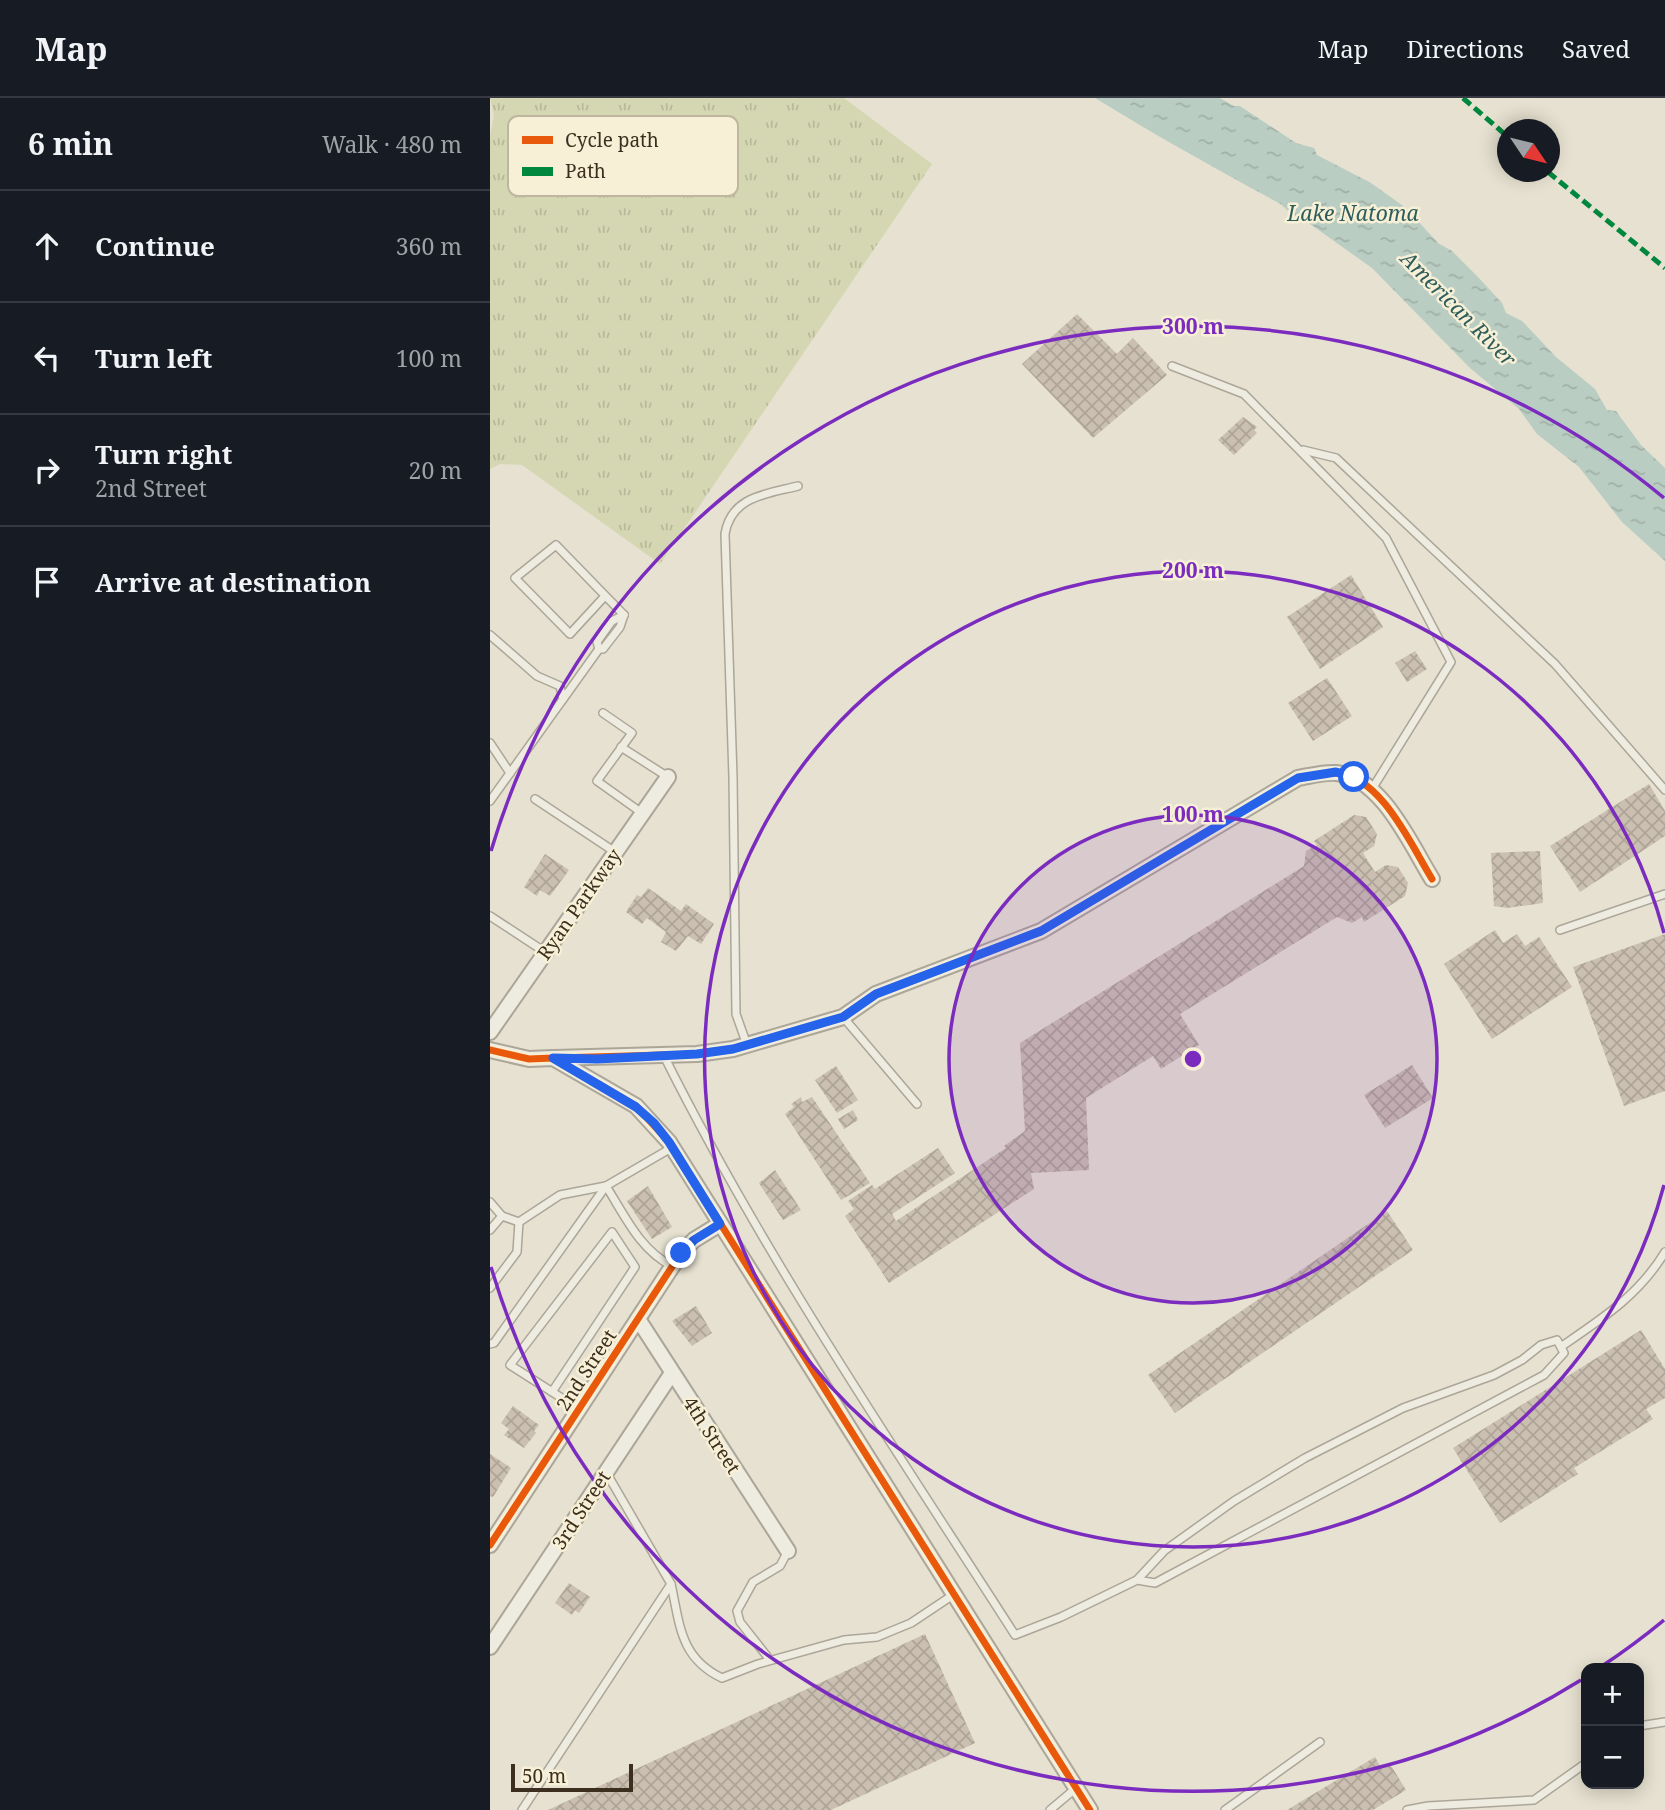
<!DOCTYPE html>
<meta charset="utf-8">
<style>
:root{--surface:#171b24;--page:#242831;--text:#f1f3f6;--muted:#9ea1a6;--line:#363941}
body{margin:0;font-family:"Noto Serif",serif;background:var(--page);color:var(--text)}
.controls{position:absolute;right:21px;bottom:21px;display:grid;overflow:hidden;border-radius:14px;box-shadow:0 4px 18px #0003}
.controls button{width:63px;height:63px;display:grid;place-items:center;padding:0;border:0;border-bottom:2px solid var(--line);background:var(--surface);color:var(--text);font:35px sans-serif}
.compass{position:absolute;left:1007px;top:21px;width:63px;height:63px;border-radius:50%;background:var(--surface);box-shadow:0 4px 18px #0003;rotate:125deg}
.scale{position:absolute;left:21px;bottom:18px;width:122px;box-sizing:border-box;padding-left:7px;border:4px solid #3c2f1f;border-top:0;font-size:19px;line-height:24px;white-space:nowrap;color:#3c2f1f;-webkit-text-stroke:5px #f7f0d6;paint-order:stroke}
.stop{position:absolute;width:21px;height:21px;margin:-16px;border:5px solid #2563eb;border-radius:50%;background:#fff}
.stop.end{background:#2563eb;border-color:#fff;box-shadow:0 2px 7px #0008}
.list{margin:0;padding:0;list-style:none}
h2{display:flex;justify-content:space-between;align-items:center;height:91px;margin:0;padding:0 28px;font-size:30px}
h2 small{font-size:23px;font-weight:400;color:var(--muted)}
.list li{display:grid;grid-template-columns:46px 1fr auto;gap:21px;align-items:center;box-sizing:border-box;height:112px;padding:0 28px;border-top:2px solid var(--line)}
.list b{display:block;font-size:26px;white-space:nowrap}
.list p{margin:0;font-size:23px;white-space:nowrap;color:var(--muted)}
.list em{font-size:23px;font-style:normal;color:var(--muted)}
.icon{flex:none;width:38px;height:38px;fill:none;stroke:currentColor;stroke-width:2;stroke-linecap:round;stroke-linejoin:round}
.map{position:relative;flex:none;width:1175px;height:1712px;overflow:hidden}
header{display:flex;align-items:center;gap:42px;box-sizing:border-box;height:98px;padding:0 35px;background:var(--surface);border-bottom:2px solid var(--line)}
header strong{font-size:33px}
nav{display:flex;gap:38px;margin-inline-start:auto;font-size:24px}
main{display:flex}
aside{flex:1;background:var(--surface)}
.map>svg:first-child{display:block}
.grass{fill:url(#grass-tufts)}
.water{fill:url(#water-ripples)}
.building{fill:url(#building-cross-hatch)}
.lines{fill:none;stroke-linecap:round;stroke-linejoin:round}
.lane-casing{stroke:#aca698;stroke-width:10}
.street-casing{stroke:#aca698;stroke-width:18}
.lane{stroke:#eeebe1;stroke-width:7}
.street{stroke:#eeebe1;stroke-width:14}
.quiet{stroke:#00873e;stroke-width:5;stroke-dasharray:10 5;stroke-linecap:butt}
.cycleway-casing{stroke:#f7f0d6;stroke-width:11}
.cycleway{stroke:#e8590c;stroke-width:7}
.route{stroke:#2563eb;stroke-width:9}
.ring{fill:none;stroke:#7b2cbf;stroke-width:3.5}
.labels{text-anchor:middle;stroke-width:5;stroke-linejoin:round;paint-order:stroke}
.street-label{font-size:19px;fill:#3c2f1f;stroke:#f7f0d6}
.water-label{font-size:21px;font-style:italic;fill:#2e5d5c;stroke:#f7f0d6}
.key{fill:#f7f0d6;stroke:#bfb69f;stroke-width:2}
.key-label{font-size:19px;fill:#3c2f1f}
.centre{fill:#7b2cbf;stroke:#f7f0d6;stroke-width:3.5}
.ring-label{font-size:21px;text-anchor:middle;font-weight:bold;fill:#7b2cbf;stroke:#f7f0d6;stroke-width:5;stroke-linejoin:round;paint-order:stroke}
</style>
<header>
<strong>Map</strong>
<nav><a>Map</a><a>Directions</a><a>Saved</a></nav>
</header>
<main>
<aside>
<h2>6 min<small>Walk · 480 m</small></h2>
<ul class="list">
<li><svg class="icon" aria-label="ahead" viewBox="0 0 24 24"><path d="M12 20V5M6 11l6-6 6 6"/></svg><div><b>Continue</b></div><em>360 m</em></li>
<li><svg class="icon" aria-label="left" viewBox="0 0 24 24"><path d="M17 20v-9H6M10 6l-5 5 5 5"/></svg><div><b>Turn left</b></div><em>100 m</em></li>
<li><svg class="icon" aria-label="right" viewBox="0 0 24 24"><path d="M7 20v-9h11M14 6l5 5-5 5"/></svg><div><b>Turn right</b><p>2nd Street</p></div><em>20 m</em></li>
<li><svg class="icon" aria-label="arrive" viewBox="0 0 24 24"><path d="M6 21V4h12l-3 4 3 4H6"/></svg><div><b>Arrive at destination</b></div></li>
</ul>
</aside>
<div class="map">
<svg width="1175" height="1712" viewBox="0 0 1175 1712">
<defs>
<pattern id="grass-tufts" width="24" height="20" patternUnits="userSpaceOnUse" patternTransform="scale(1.75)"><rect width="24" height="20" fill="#d4d7b2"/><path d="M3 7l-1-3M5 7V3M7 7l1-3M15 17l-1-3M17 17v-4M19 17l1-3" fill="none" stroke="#b7b999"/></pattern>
<pattern id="water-ripples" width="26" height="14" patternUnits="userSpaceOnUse" patternTransform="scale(1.75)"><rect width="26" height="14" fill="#bacdc3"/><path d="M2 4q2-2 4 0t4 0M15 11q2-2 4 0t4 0" fill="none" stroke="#a1b0a7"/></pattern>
<pattern id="building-cross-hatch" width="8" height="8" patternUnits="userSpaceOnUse" patternTransform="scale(1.75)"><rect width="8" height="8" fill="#cabfb0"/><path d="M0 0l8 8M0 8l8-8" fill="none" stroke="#aea497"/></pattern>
</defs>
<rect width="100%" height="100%" fill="#e6e1d0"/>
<polygon class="grass" points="0,0 354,0 442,66 170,466 32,367 10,366 0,371 0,38 4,17"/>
<path class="water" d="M605,0h125l14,8h6l56,37 18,5 3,7 54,28 35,25 32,35 14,8 26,26 24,26 4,10 16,8 34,36 39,32 12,21 9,1 25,34 24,23v93l-43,-39 -43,-55 -42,-33 -18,-25 -49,-41 -98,-100 -69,-49c-13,-2 -15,-11 -26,-17 -61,-33 -122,-67 -182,-104z"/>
<g class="building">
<polygon points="587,216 627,256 643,240 677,277 603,340 532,266"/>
<polygon points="753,319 767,329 764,332 767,335 744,357 728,342"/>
<polygon points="861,477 893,529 830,571 797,519"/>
<polygon points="925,553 937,571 917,584 905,565"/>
<polygon points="837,580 862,618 823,643 798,605"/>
<polygon points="1159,686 1175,713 1175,738 1090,794 1060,748"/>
<polygon points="864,717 876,719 887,736 884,748 873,755 885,774 896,767 908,769 918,785 915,798 874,824 872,819 862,825 847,819 690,916 709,947 671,971 663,958 596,1000 599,1072 541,1075 544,1091 399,1185 355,1118 364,1111 358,1103 382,1087 385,1091 448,1050 465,1075 402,1116 406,1123 516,1050 514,1048 535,1033 530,945 814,768 816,753 827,747 824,743"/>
<polygon points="1050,753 1053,805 1017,810 1004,808 1001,755"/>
<polygon points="55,756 79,772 60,798 50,792 47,798 34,789"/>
<polygon points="158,790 191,813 196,806 224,826 211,846 198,838 186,853 171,844 176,834 157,820 152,826 136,814 147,797 151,799"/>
<polygon points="1005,832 1013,845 1027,836 1035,848 1049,839 1082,889 1002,941 954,866"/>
<polygon points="1175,836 1175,993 1134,1008 1083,869"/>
<polygon points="922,967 943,1000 895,1030 874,997"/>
<polygon points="346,968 368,1002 347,1015 325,982"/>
<polygon points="311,999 312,1004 322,999 380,1085 351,1102 295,1016 304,1009 301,1006"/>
<polygon points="363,1012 368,1022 354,1031 348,1021"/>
<polygon points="285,1072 311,1112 293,1122 269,1085"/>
<polygon points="158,1088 182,1129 162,1141 137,1103"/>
<polygon points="897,1113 923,1152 685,1315 658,1277"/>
<polygon points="206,1208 222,1235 202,1248 182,1223"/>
<polygon points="1151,1232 1175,1271 1175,1300 1156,1311 1163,1321 1084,1370 1088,1376 1010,1425 963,1350"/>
<polygon points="23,1308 49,1327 44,1333 46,1335 34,1350 14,1337 19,1331 11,1325"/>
<polygon points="0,1356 21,1370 3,1399 0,1398"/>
<polygon points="79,1485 100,1499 89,1515 85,1512 82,1517 65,1505"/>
<polygon points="435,1536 485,1645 341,1712 58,1712"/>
<polygon points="885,1659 892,1671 900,1666 916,1692 883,1712 797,1712"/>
</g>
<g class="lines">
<defs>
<g id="lane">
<polyline points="682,268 754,296 896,440 961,564 882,691"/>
<polyline points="813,352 846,360 1065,566 1175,692"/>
<polyline points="115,498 80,536 25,480 66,447 134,517"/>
<polyline points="0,537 47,578 70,588 73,601"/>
<polyline points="109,551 107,544 122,523 134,517"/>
<polyline points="113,615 142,635 107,683 152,715"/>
<polyline points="0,645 20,675"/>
<polyline points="131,649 178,679"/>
<polyline points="45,701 125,754"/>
<polyline points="0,703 109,551 113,551 130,529 134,517"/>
<polyline points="0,818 55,854"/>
<polyline points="1070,832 1175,796"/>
<polyline points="353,919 427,1006"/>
<path d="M257,947l-11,-31 -3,-237 -8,-243c6,-38 42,-40 73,-48"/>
<path d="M174,958c101,202 229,389 351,579l46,-18 76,-37 27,-29 70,-50 71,-43 98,-50 91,-33 28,-15 19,-15 16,-5 7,13 -20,22 -389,208 -18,-3"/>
<path d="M116,1088c19,30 34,64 66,80"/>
<polyline points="0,1104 12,1118 29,1124 70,1097 116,1088"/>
<polyline points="0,1132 12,1118"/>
<polyline points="0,1190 27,1154 29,1124"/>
<polyline points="0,1246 4,1245 116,1088 183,1049"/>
<path d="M1072,1248c41,-28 77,-51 103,-94"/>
<polyline points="62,1294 145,1169 122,1134 20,1267 89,1311"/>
<path d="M181,1486c9,41 9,74 51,94l36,-14 86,-24 33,-3 34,-14 42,-28"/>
<polyline points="280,1562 250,1524 247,1513 263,1484 290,1468 298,1453"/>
<polyline points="1149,1628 1175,1624"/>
<polyline points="32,1712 181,1486 116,1374"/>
<polyline points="560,1712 585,1691"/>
<polyline points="735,1712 830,1644"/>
<polyline points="917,1712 938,1708 1044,1702 1096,1665"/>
</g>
<g id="street">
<polyline points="0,934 178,679"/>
<polyline points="0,952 39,961 63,960 146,1008 179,1044 600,1712"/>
<path d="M64,960l143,-4 36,-5 110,-32 33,-23 165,-63 257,-153c12,-2 26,-6 38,-5 45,3 75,72 96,106"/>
<polyline points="148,1221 298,1453"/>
<polyline points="0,1447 191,1155 204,1142 230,1126"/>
<polyline points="0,1549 182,1275"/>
</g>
</defs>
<use href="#lane" class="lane-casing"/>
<use href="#street" class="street-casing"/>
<use href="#lane" class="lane"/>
<use href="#street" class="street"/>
<g class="quiet">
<polyline points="973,0 1018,39"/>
<polyline points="1058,74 1175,170"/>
</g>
<defs>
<g id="cycleway">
<polyline points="0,952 39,961 63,960 146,1008 179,1044 600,1712"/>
<path d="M66,960l141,-4 36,-5 110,-32 33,-23 165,-63 257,-153c12,-2 26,-6 38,-5 45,3 75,72 96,106"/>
<polyline points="0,1447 191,1155 204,1142 230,1126"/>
</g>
</defs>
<use href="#cycleway" class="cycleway-casing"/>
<use href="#cycleway" class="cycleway"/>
</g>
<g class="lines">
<polyline class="route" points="191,1155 204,1142 230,1126 179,1044 164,1025 146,1009 63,960 107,961 207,956 243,951 353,919 386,896 551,833 808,680 846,674 864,679"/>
</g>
<circle cx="703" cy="961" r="244" fill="#7b2cbf" fill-opacity=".12"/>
<g class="ring">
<circle cx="703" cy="961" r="244"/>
<path d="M1174 1087A488 488 0 1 1 1174 835"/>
<path d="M1174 1522A732 732 0 0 1 1112 1568M1091 1582A732 732 0 0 1 1 1169M1 753A732 732 0 0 1 1174 400"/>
</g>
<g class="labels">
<g class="street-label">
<text transform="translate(89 806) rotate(-55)" y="7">Ryan Parkway</text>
<text transform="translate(96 1272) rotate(-57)" y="7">2nd Street</text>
<text transform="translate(222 1337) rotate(57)" y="7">4th Street</text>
<text transform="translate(91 1412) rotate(-57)" y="7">3rd Street</text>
</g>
<g class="water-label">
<text x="863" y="123">Lake Natoma</text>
<text transform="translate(968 211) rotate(45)" y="7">American River</text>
</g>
</g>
<rect x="18" y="18" width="230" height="80" rx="10" class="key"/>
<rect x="32" y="38" width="31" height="8" fill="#e8590c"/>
<rect x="32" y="69" width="31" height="9" fill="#00873e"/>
<g class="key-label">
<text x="75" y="49">Cycle path</text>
<text x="75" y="80">Path</text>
</g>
<circle cx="703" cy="961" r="10" class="centre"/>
<g class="ring-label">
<text x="703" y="236">300 m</text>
<text x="703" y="480">200 m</text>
<text x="703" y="724">100 m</text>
</g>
</svg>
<div class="controls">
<button>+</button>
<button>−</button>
</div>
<svg class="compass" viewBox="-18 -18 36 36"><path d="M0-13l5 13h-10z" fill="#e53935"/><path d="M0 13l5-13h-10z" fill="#9ea1a6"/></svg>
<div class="scale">50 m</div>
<div class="stop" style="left:864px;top:679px"></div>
<div class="stop end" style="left:191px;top:1155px"></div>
</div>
</main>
